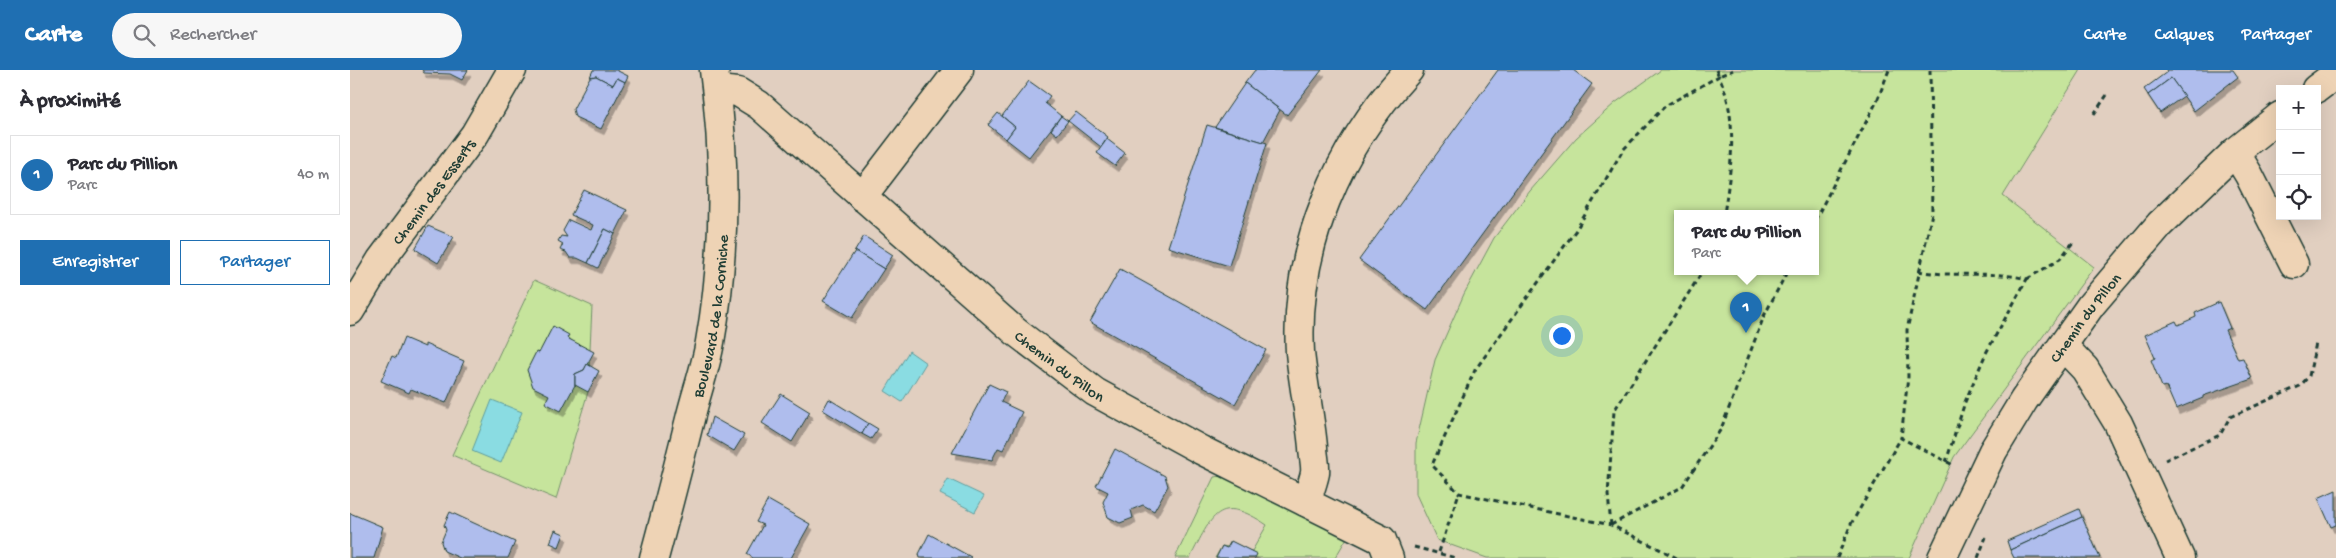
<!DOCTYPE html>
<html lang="fr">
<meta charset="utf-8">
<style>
:root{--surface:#fff;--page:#f7f7f7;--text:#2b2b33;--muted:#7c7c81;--line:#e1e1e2;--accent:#1f6fb2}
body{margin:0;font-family:"Gochi Hand",sans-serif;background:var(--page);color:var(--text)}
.controls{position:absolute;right:15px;top:15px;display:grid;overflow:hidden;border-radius:0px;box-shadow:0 5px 20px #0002}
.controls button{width:45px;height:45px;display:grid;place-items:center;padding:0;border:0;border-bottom:1px solid var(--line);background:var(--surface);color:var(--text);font:25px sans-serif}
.you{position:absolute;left:1211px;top:265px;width:18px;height:18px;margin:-12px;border:4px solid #fff;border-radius:50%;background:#1a73e8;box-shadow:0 0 0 8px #1a73e833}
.badge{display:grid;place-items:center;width:32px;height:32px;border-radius:50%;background:var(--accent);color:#fff;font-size:16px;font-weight:700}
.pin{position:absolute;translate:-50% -41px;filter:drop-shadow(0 1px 2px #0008)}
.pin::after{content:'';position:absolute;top:26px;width:18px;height:15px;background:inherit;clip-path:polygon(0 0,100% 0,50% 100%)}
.popup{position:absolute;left:1324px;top:140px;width:145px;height:65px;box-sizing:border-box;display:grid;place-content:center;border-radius:0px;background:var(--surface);filter:drop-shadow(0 1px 4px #0005);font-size:16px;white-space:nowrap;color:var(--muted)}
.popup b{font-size:19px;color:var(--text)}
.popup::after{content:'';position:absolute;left:50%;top:100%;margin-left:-10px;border:10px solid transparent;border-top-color:var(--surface)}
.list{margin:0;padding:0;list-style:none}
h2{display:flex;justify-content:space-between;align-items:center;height:65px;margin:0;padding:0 20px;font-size:21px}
h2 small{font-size:16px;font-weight:400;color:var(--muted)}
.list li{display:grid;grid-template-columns:32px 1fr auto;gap:15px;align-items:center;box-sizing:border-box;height:80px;margin:0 10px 10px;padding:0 10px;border:1px solid var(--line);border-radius:0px}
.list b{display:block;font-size:19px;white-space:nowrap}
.list p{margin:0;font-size:16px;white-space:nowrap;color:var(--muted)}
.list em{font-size:16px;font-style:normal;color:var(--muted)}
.actions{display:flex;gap:10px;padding:15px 20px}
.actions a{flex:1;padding:11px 0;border:1px solid var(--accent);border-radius:0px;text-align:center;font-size:18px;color:var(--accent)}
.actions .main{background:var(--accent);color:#fff}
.icon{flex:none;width:28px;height:28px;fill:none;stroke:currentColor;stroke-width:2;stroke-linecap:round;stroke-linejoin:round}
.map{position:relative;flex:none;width:1986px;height:488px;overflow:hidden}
header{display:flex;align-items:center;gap:30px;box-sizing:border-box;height:70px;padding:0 25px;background:var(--accent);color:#fff}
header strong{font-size:24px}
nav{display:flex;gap:28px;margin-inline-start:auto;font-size:18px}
.search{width:350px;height:45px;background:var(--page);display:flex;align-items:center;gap:12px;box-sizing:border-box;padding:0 18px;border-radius:28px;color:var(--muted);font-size:19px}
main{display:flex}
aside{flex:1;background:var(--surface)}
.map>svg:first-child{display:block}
.green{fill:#c6e49c;stroke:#729068;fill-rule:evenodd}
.water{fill:#8adce2;stroke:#5f9c9c}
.building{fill:#afbded;stroke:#1f3d34;filter:url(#shadow)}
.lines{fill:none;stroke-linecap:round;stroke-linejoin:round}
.minor-casing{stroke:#1f3d34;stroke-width:31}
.path{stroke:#1f3d34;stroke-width:3;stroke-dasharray:5 4;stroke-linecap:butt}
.minor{stroke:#eed3b5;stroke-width:28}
.labels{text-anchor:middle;stroke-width:4;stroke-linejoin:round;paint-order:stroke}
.street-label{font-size:16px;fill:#1f3d34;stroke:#eed3b5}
</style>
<header>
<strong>Carte</strong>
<div class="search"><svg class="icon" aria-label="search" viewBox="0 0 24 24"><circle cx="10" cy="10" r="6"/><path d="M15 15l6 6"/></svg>Rechercher</div>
<nav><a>Carte</a><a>Calques</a><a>Partager</a></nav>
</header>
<main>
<aside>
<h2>À proximité<small></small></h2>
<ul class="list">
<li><span class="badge">1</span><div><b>Parc du Pillion</b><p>Parc</p></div><em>40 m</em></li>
</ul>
<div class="actions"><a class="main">Enregistrer</a><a>Partager</a></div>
</aside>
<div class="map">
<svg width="1986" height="488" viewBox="0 0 1986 488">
<defs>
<filter id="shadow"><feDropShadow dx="3" dy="5.5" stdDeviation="0" flood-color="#0004"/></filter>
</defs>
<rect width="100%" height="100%" fill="#e1cfc0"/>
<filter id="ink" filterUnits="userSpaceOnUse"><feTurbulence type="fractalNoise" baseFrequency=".02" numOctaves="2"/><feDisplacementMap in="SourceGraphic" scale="10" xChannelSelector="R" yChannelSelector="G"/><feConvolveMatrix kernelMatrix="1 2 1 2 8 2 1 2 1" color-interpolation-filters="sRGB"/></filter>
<g filter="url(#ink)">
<g class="green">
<path d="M1311,0h420l-78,126 91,71 -140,190 -45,101h-422l-50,-18 -21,-46v-51l19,-83 29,-66 30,-56 36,-47 46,-53 39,-35zM1327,144h138v58h-138z"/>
<polygon points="184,210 242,236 238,322 206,429 102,385"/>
<path d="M871,406l127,60 -13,22h-120l7,-12 30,5 15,-26c-49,-33 -55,-9 -77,33h-15l39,-81z"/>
</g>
<g class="water">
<polygon points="559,281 576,293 552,332 535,321"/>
<polygon points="142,330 172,342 151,393 122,381"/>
<polygon points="598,409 634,426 625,442 590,424"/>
</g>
<g class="building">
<polygon points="72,0 118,0 112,10 100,4 74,3"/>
<polygon points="243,0 266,0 278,6 275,12 267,8 263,15 246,6 240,7"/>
<polygon points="905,0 972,0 937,45 895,13"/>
<polygon points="1148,0 1223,0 1242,14 1077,240 1009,190"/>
<polygon points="1816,0 1883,0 1888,7 1844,41 1821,8 1798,25 1794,19 1817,2"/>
<polygon points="246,6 263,15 267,8 275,12 251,59 225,47 223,39 240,7"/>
<polygon points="1821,8 1834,26 1810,43 1798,25"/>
<polygon points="679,11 700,26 695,33 711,46 679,87 656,69 665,57 652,46"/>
<polygon points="895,13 930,40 913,72 865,57"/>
<polygon points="726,42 758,67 751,77 718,51"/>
<polygon points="648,43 665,57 656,69 638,55"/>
<polygon points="711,46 718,51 707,65 701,60"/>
<polygon points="857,55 917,73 879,196 818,177"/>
<polygon points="757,69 775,83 765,96 747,83"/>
<polygon points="234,120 277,140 265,164 255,159 238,193 227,188 220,188 216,182 210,180 213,174 208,171 211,166 217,167 213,161 219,150 241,160 243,155 221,145"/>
<polygon points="78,156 104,167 88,193 65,179"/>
<polygon points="255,159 265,164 248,198 238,193"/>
<polygon points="514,166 543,185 534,199 505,181"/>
<polygon points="505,181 534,199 502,248 473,231"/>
<polygon points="770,199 916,280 885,334 740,252"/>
<polygon points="1869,232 1880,258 1875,260 1888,289 1893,288 1902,309 1853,326 1853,328 1826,339 1816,316 1812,317 1801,290 1805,288 1795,265 1826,251 1828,255 1846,247 1845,243"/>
<polygon points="203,256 219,265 217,268 244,282 234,300 225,304 225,315 211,341 195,333 199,325 183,317 177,300 186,282 189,283"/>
<polygon points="54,268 75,277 75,274 114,291 96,333 61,319 59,323 31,311 42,286 46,288"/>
<polygon points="237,294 249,301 238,322 225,315 225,304 234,300"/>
<polygon points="639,314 656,322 651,332 672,342 653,380 648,378 642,390 602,383"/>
<polygon points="431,324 460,342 442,372 412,353"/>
<polygon points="479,329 518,353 512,364 473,340"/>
<polygon points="362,347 394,365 384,381 357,365"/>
<polygon points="518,353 528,359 521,369 512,364"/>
<polygon points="765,379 815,406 818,416 804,441 793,435 781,440 783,448 770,453 758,447 753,432 758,422 746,416"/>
<polygon points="1986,420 1986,455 1981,457 1968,428"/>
<polygon points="418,430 460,454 441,488 403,488 397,484 413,455 406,452"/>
<polygon points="1729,439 1732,447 1660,480 1657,471"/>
<polygon points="100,442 165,472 158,488 110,488 94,481 91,472 96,460 94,455"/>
<polygon points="0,443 33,457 24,488 0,488"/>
<polygon points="1732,447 1750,488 1664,488 1660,480"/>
<polygon points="205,460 214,464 209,477 200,473"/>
<polygon points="579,464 621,487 620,488 570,488 569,484"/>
<polygon points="881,471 907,484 905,488 866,488 872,476 877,478"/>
</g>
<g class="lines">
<defs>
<g id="minor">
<polyline points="1966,19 1986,4"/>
<path id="s1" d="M367,20l21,2 21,13 257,227 79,60 106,58 181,90 7,18"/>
<polyline points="1885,82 1899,105 1944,194"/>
<polyline points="512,127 609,0"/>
<path id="s2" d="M0,241l31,-51 94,-126 37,-64"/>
<polyline points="1713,276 1735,299 1768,353 1830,488"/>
<path d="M956,432c3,-9 7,-19 9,-29 1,-8 -2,-18 -2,-26 -3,-32 -10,-63 -13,-95 -6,-105 39,-206 109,-282"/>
<path id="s3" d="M304,488c13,-48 25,-95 37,-143 6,-24 15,-49 19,-73 16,-90 16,-182 4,-272"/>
<path id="s4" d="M1592,488l51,-107 31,-51 67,-95 69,-81 75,-72 45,-36"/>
</g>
</defs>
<use href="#minor" class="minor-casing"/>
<g class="path">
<polyline points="1366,0 1369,6 1383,0"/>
<polyline points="1580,0 1582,143 1557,260 1558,307 1551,368 1605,396"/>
<polyline points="1744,44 1759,22"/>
<polyline points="1465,150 1527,31 1539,0"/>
<path d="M1568,201c37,7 73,-1 109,8l-41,74 -21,49 -19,60"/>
<polyline points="1677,209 1710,189 1724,171"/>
<polyline points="1815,390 1870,365 1880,347 1950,316 1959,306 1966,273"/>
<polyline points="1261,455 1332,417 1371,359 1414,246 1437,202"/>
<polyline points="1261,455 1258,425 1264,341 1352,202"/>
<polyline points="1064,477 1106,488"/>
<polyline points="1089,482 1109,423"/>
<path d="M1327,488l-66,-33 -152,-32 -27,-28 43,-95 101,-140 47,-80 42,-44 54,-30c20,44 12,92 5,138"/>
<polyline points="1487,488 1501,454 1551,368"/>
<polyline points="1628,488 1636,467"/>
</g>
<use href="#minor" class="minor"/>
</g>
</g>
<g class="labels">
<g class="street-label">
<text dy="6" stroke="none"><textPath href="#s2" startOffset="146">Chemin des Esserts</textPath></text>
<text dy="6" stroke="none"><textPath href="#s3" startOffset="249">Boulevard de la Corniche</textPath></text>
<text dy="6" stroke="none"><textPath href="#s4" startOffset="281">Chemin du Pillon</textPath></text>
<text dy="6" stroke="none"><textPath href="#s1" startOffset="444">Chemin du Pillon</textPath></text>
</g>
</g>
</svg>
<div class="controls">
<button>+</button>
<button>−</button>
<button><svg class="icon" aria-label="locate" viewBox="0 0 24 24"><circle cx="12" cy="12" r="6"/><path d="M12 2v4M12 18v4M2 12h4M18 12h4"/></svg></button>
</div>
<div class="you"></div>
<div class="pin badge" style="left:1396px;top:263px">1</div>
<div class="popup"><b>Parc du Pillion</b>Parc</div>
</div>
</main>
